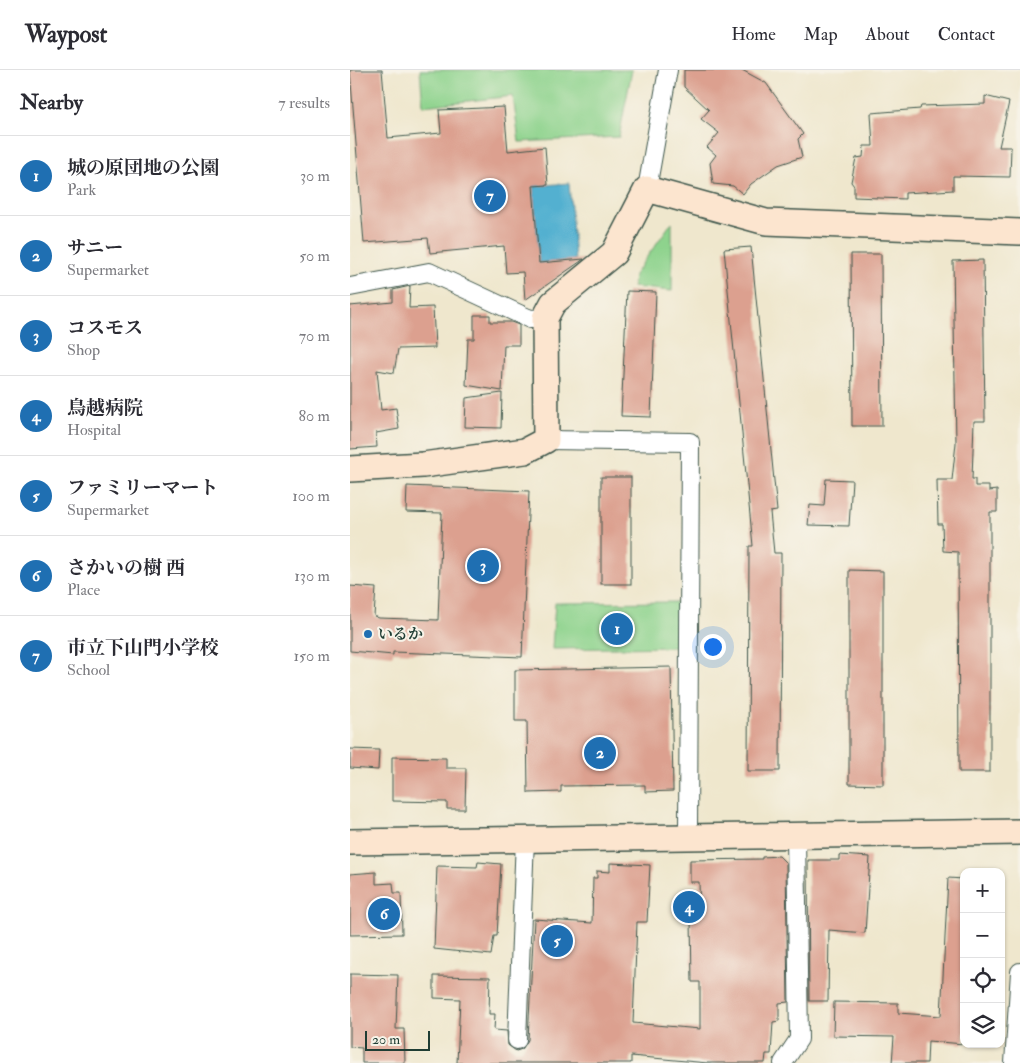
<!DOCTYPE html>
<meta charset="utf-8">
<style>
:root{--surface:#fff;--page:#f7f7f7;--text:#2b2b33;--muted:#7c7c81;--line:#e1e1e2;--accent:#1f6fb2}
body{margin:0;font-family:"IM FELL Double Pica","Noto Serif JP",serif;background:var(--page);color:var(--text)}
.controls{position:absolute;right:15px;bottom:15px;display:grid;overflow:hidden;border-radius:10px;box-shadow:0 1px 4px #0004}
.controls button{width:45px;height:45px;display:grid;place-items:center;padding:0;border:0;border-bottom:1px solid var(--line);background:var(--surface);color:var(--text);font:25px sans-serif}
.scale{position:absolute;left:15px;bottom:12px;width:65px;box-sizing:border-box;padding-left:5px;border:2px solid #1f3d34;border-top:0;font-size:14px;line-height:18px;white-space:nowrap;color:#1f3d34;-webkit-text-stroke:4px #f7f3e8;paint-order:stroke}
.you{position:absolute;left:362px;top:576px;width:18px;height:18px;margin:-12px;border:4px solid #fff;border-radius:50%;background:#1a73e8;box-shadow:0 0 0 8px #1a73e833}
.badge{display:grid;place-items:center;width:32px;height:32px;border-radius:50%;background:var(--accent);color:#fff;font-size:16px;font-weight:700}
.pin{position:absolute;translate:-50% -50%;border:2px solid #fff;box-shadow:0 1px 5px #0006}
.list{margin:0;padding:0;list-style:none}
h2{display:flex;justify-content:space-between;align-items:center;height:65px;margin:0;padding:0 20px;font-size:21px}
h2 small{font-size:16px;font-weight:400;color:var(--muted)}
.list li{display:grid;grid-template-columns:32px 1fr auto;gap:15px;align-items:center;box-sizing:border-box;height:80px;padding:0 20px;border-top:1px solid var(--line)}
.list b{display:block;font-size:19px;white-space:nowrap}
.list p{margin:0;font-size:16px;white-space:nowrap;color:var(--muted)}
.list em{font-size:16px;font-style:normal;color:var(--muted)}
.icon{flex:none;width:28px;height:28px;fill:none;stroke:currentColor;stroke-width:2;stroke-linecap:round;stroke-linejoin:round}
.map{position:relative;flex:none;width:670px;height:993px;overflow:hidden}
header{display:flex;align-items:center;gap:30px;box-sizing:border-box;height:70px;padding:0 25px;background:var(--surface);border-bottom:1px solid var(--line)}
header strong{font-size:24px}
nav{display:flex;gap:28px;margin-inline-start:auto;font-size:18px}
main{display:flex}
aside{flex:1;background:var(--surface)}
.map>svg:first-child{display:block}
.green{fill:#8ed38d;stroke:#568860}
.water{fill:#52b0d0;stroke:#387682}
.building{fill:#dca08f}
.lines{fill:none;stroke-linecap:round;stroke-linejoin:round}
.street-casing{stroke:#3e564b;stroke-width:20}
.secondary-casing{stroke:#3e564b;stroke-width:28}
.street{stroke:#fff;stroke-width:18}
.secondary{stroke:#fce5cf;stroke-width:25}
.poi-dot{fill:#1f6fb2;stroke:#f7f3e8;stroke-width:2}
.labels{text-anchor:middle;stroke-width:4;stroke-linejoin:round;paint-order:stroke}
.poi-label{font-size:15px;font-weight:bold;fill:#1f3d34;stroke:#f7f3e8;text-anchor:start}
</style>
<header>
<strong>Waypost</strong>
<nav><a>Home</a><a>Map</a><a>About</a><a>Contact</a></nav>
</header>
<main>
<aside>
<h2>Nearby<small>7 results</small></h2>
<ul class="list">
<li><span class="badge">1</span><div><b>城の原団地の公園</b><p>Park</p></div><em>30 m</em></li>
<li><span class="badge">2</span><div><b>サニー</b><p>Supermarket</p></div><em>50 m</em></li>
<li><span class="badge">3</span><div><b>コスモス</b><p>Shop</p></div><em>70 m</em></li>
<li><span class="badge">4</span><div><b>鳥越病院</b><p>Hospital</p></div><em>80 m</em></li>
<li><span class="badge">5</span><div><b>ファミリーマート</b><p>Supermarket</p></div><em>100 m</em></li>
<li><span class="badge">6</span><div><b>さかいの樹 西</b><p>Place</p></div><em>130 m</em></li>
<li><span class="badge">7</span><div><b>市立下山門小学校</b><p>School</p></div><em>150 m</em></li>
</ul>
</aside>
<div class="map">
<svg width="670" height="993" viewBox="0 0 670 993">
<rect width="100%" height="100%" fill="#f7f3e8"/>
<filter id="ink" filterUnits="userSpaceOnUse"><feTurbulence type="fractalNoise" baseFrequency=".02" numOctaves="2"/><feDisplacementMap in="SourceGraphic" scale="10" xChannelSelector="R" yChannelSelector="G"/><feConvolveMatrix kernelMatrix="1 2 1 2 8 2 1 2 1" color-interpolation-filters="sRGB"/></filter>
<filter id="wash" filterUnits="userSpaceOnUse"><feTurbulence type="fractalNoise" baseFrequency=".0096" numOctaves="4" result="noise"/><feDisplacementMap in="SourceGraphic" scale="20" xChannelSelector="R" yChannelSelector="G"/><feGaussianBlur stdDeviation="1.12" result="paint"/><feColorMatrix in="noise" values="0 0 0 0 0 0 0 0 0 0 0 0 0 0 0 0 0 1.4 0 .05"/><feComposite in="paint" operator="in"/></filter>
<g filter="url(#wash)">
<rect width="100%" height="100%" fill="#efe7cd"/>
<g class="green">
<polygon points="70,0 282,0 269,67 169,72 163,26 73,36"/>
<polygon points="322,152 322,221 283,217 284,205"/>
<polygon points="330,532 330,577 202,579 205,533"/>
</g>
<polygon class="water" points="219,113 225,190 189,193 183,116"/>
<g id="blocks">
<g class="building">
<polygon points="0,0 32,0 38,68 91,63 89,40 154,37 158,81 195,77 198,115 183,116 189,193 234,189 175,230 173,202 156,203 154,176 80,183 78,168 14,173"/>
<polygon points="334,0 392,0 416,13 453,64 448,69 452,87 428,95 401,114 393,124 383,116 363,114 360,93 366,85 357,77 369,63 351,49 359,40 334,17"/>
<polygon points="635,26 659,32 649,77 661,77 660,107 603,106 603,120 555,123 555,129 504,127 504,116 501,112 506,88 513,87 514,76 523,76 521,43 570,39 571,36 635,34"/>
<polygon points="401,177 427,441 420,442 424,483 431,483 430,701 398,701 399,476 403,476 374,179"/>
<polygon points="501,184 531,184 532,356 502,356"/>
<polygon points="633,190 635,351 624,351 622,409 625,409 625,416 639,416 639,421 647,420 647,442 640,442 640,702 609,702 608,482 593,481 592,454 588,454 587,410 602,410 606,373 603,191"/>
<polygon points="60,216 59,238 83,237 85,278 48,279 44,303 27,300 31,340 46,338 49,359 26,363 27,377 0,379 0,236 43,232 43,220"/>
<polygon points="277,221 306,222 301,347 271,346"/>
<polygon points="124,245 140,245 140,252 161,252 169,255 169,275 154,275 152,321 116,315 118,269 124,269"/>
<polygon points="152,323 151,358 115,357 116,328"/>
<rect x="251" y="407" width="30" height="107"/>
<polygon points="476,409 502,410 499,456 458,455 460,435 474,436"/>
<polygon points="57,416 179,421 172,587 43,582 43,585 0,581 0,516 26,518 24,546 29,548 88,550 92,443 56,442"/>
<polygon points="499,500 533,501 533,715 499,714"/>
<polygon points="321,597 323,721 295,722 295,715 211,716 211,722 178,723 177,651 165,651 165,600"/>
<polygon points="0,679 29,680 28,700 0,698"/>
<polygon points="42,687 96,688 96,698 116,698 115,739 97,739 97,732 42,731"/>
<polygon points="489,785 520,787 515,863 479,860 478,931 459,931 458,790 489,790"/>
<polygon points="429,786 436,793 438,932 429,933 429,951 423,952 421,984 416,984 415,993 358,993 281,986 281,993 107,993 110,929 84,928 84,906 140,907 139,944 145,944 144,960 157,961 158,975 166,981 172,979 178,970 184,849 242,853 243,808 247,808 247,801 260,802 260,793 300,795 297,852 287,852 283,953 350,959 350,912 342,912 341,849 350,849 349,812 340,812 340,790 412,789 412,787"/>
<polygon points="128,792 151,794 147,866 144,866 141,885 84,879 87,796 127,797"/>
<polygon points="26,802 26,814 43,813 44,823 51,823 52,864 0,865 0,804"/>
<polygon points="598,808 614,809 614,974 578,971 577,993 542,993 544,967 483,966 484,932 548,933 548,943 591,946"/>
<polygon points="0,904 48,905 46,959 54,959 55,993 12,993 12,978 0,977"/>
</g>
</g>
</g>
<g filter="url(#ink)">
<use href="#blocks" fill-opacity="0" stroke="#3e564b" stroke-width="1"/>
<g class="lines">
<defs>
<g id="street">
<polyline points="297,119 318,0"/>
<polyline points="0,217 79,202 180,249 195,248"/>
<polyline points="196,370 340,372 338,765"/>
<polyline points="167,970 175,769"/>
<polyline points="433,993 449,969 446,765"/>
<polyline points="664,993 670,902"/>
</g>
<g id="secondary">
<polyline points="0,399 73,395 175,381 196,370 195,248 203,233 264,183 297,119 416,152 670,162"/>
<polyline points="0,772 670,762"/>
</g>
</defs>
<use href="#street" class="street-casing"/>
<use href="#secondary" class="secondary-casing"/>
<use href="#street" class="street"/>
<use href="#secondary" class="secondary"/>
</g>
</g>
<circle class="poi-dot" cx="18" cy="564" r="5"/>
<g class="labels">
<g class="poi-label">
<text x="28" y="569">いるか</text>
</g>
</g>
</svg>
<div class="controls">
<button>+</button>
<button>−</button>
<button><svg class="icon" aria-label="locate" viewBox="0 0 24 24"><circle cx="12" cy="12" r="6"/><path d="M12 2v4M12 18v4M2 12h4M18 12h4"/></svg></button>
<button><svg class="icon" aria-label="layers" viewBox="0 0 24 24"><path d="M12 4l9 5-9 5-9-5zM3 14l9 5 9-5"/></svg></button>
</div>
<div class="scale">20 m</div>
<div class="you"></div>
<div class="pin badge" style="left:267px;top:559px">1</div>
<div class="pin badge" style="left:250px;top:683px">2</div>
<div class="pin badge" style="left:133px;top:496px">3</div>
<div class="pin badge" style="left:339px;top:837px">4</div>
<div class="pin badge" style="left:207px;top:871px">5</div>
<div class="pin badge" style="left:34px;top:844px">6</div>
<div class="pin badge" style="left:140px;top:126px">7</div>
</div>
</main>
